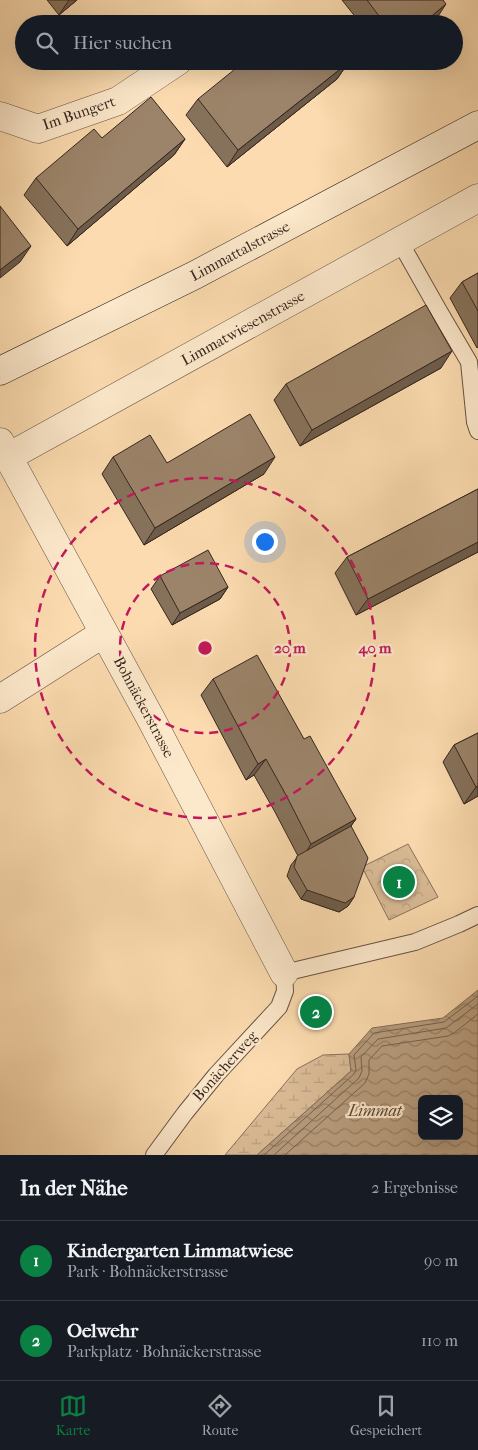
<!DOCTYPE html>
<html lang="de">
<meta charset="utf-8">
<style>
:root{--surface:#171b24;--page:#242831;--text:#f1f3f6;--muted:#9ea1a6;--line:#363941;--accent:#0b8043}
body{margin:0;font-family:"IM FELL French Canon",serif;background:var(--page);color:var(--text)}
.controls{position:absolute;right:15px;bottom:15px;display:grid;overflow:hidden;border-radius:8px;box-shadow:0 5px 20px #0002}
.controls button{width:45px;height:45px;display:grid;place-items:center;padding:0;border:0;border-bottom:1px solid var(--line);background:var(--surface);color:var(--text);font:25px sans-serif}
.you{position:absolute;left:264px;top:541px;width:18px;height:18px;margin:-12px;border:4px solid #fff;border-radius:50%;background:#1a73e8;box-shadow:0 0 0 8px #1a73e833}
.badge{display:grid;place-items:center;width:32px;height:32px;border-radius:50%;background:var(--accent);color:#fff;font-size:16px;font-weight:700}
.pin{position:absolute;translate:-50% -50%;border:2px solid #fff;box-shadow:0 1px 5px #0006}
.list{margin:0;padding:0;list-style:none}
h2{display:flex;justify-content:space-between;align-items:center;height:65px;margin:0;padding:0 20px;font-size:21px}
h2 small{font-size:16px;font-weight:400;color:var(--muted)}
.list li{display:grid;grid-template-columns:32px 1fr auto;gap:15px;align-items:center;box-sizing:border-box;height:80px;padding:0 20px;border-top:1px solid var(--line)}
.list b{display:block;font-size:19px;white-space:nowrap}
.list p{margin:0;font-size:16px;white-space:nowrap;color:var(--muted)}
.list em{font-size:16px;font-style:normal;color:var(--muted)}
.icon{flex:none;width:28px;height:28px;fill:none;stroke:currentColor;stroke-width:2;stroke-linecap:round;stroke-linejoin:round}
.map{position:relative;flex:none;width:478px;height:1155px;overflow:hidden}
.search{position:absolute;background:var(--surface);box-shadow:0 5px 20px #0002;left:15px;right:15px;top:15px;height:55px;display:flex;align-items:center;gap:12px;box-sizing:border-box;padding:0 18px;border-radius:28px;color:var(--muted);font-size:19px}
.sheet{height:225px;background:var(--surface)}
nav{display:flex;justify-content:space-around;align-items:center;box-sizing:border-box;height:70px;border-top:1px solid var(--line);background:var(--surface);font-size:14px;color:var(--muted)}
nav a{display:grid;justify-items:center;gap:2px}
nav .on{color:var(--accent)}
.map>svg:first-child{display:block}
.wetland{fill:url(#wetland-marsh);stroke:#88715c}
.park{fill:url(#park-crowns);stroke:#88715c}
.water{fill:url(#water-waves);stroke:#846d58;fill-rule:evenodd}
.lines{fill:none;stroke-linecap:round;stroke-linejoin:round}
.shore{stroke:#77624f;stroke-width:1}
.lane-casing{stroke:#675344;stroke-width:18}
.street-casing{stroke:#675344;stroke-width:29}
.secondary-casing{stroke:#362620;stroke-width:29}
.lane{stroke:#fce8cb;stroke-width:16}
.street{stroke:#fce8cb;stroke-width:28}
.secondary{stroke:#fce8cb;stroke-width:28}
.wall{fill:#86725b;stroke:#362620}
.shaded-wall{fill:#6d5c4a;stroke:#362620}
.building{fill:#9c846a;stroke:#362620}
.ring{fill:none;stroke:#c2185b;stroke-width:2.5;stroke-dasharray:9 6}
.labels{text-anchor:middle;stroke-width:4.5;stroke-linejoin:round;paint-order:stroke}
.street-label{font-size:15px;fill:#362620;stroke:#fce8cb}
.water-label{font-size:16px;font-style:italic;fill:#5d4a3c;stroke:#fce8cb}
.centre{fill:#c2185b;stroke:#fce8cb;stroke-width:2.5}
.ring-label{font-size:15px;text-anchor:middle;font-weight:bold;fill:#c2185b;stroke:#fce8cb;stroke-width:4.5;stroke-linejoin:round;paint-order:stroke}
</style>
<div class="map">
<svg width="478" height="1155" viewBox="0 0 478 1155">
<defs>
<pattern id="wetland-marsh" width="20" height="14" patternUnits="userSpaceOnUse" patternTransform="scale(1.25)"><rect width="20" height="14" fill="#dabc97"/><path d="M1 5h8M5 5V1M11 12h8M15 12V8" fill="none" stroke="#bca182"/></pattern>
<pattern id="park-crowns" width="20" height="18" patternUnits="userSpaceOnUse" patternTransform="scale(1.25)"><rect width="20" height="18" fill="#dabc97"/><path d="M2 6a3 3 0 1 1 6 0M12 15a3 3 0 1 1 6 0" fill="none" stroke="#bca182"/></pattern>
<pattern id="water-waves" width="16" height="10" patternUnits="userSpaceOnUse" patternTransform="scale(1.25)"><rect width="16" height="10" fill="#b89d7e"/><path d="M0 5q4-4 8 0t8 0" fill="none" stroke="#968067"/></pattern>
</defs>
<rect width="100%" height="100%" fill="#fbdbaf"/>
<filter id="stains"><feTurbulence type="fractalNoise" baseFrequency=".004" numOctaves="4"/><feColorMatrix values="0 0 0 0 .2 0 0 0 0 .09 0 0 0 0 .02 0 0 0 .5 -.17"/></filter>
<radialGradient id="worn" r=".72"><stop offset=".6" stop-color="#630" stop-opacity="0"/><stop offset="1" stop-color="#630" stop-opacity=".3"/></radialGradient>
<polygon class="wetland" points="349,1054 351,1071 257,1155 225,1155 297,1069 323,1055"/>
<polygon class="park" points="408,844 438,897 389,920 362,867"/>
<path class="water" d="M478,990v165h-221l94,-84 -2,-17 23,-26 71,-10zM422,1099h37v37h-37z"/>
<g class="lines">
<g class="shore">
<polyline points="264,1155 354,1074 356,1070 354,1055 374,1033 444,1022 478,996"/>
<polyline points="274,1155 359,1078 362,1071 361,1057 378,1039 446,1028 478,1004"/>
<polyline points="285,1155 365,1083 369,1074 369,1060 382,1046 448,1036 454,1033 478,1014"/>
</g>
<defs>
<g id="lane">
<polyline points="400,242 439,311 469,362 475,422 478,431"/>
<polyline points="154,1155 185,1113 216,1075 279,1007 285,991 284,973 415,942 459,924 478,915"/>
</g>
<g id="street">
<polyline points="0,116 38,129 118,101 178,61"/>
<polyline points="0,442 151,719 284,973"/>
<polyline points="8,457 478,198"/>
<polyline points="0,699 104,633"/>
</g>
<polyline id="secondary" points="0,371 195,275 478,125"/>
</defs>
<use href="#lane" class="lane-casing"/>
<use href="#street" class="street-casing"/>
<use href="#secondary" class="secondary-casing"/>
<use href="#lane" class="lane"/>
<use href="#street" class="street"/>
<use href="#secondary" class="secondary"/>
</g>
<g class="wall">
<polygon points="47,0 77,0 59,15"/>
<polygon points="342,0 443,0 435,21 431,24 361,24"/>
<polygon points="348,63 337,79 227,167 186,115 198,99"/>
<polygon points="102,138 185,139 174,155 67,246 24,195 36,178"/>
<polygon points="478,273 478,347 477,348 450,298 462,282"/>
<polygon points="441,368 300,446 274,400 286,384"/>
<polygon points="113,457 167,463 264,474 144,545 102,474"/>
<polygon points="478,489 478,552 356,615 335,573 347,557"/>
<polygon points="160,576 228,587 220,599 172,625 151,589"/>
<polygon points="213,679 304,739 356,819 351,826 354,897 348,906 339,912 301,899 287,876 291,865 298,856 275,812 254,775 246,780 201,695"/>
<polygon points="478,733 478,796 464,804 443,762 454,745"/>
</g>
<g class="shaded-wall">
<polygon points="69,0 77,0 59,15"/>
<polygon points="446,4 435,21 431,24 422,24"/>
<polygon points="348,63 337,79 227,167 238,150"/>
<polygon points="185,139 174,155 67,246 78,229"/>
<polygon points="31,246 20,262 0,278 0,270"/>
<polygon points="452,351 441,368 300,446 312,430"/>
<polygon points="275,457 264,474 144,545 155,528"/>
<polygon points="478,542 478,552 356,615 368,599"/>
<polygon points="228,587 220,599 172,625 180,613"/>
<polygon points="266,759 254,775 246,780 258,764"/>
<polygon points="478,786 478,796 464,804 476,787"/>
<polygon points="356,819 344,835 300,861 311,844"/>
<polygon points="307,890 354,897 348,906 339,912 301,899"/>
</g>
<g class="building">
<polygon points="367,0 443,0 446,4 422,24 385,24"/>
<polygon points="313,18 317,24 306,24"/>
<polygon points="245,61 347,61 348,63 238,150 198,99"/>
<polygon points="151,97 185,139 78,229 36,178 94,129 102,138"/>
<polygon points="0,206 31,246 0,270"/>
<polygon points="478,273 478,311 462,282"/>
<polygon points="426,305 452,351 312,430 286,384"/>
<polygon points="250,414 275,457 155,528 113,457 150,435 167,463"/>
<polygon points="478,489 478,542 368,599 347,557"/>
<polygon points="208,550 228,587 180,613 160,576"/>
<polygon points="257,655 304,739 310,736 356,819 311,844 286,795 266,759 258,764 213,679"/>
<polygon points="478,733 478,786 476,787 454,745"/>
<polygon points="351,826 368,858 354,897 345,903 307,890 294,867 297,856"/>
</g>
<g class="ring">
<circle cx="205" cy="648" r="85"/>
<circle cx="205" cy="648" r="170"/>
</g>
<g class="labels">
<g class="street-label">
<text transform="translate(79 113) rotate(-19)" y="5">Im Bungert</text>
<text transform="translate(240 251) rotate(-28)" y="5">Limmattalstrasse</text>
<text transform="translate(243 328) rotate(-29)" y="5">Limmatwiesenstrasse</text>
<text transform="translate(144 707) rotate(62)" y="5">Bohnäckerstrasse</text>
<text transform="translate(225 1066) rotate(-48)" y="5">Bonächerweg</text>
</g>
<g class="water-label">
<text x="375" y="1116">Limmat</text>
</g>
</g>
<circle cx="205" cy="648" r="8" class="centre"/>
<g class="ring-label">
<text x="290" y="653">20 m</text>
<text x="375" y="653">40 m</text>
</g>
<rect width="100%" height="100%" filter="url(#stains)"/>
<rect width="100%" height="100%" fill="url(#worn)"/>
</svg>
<div class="controls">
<button><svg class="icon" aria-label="layers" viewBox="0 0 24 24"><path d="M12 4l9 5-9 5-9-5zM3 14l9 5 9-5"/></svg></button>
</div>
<div class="you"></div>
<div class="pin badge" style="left:399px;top:882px">1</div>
<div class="pin badge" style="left:316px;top:1012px">2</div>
<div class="search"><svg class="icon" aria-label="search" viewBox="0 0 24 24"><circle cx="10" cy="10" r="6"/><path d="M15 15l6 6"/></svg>Hier suchen</div>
</div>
<section class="sheet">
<h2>In der Nähe<small>2 Ergebnisse</small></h2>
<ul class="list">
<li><span class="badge">1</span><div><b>Kindergarten Limmatwiese</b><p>Park · Bohnäckerstrasse</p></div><em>90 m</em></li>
<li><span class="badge">2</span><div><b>Oelwehr</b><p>Parkplatz · Bohnäckerstrasse</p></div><em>110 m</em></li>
</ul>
</section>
<nav>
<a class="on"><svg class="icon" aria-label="map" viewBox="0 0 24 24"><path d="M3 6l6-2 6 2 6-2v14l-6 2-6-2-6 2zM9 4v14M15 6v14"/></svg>Karte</a>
<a><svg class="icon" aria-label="directions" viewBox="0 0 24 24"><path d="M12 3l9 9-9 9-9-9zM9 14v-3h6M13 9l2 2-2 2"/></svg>Route</a>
<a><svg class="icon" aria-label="saved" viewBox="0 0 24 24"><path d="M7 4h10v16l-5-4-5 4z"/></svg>Gespeichert</a>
</nav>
